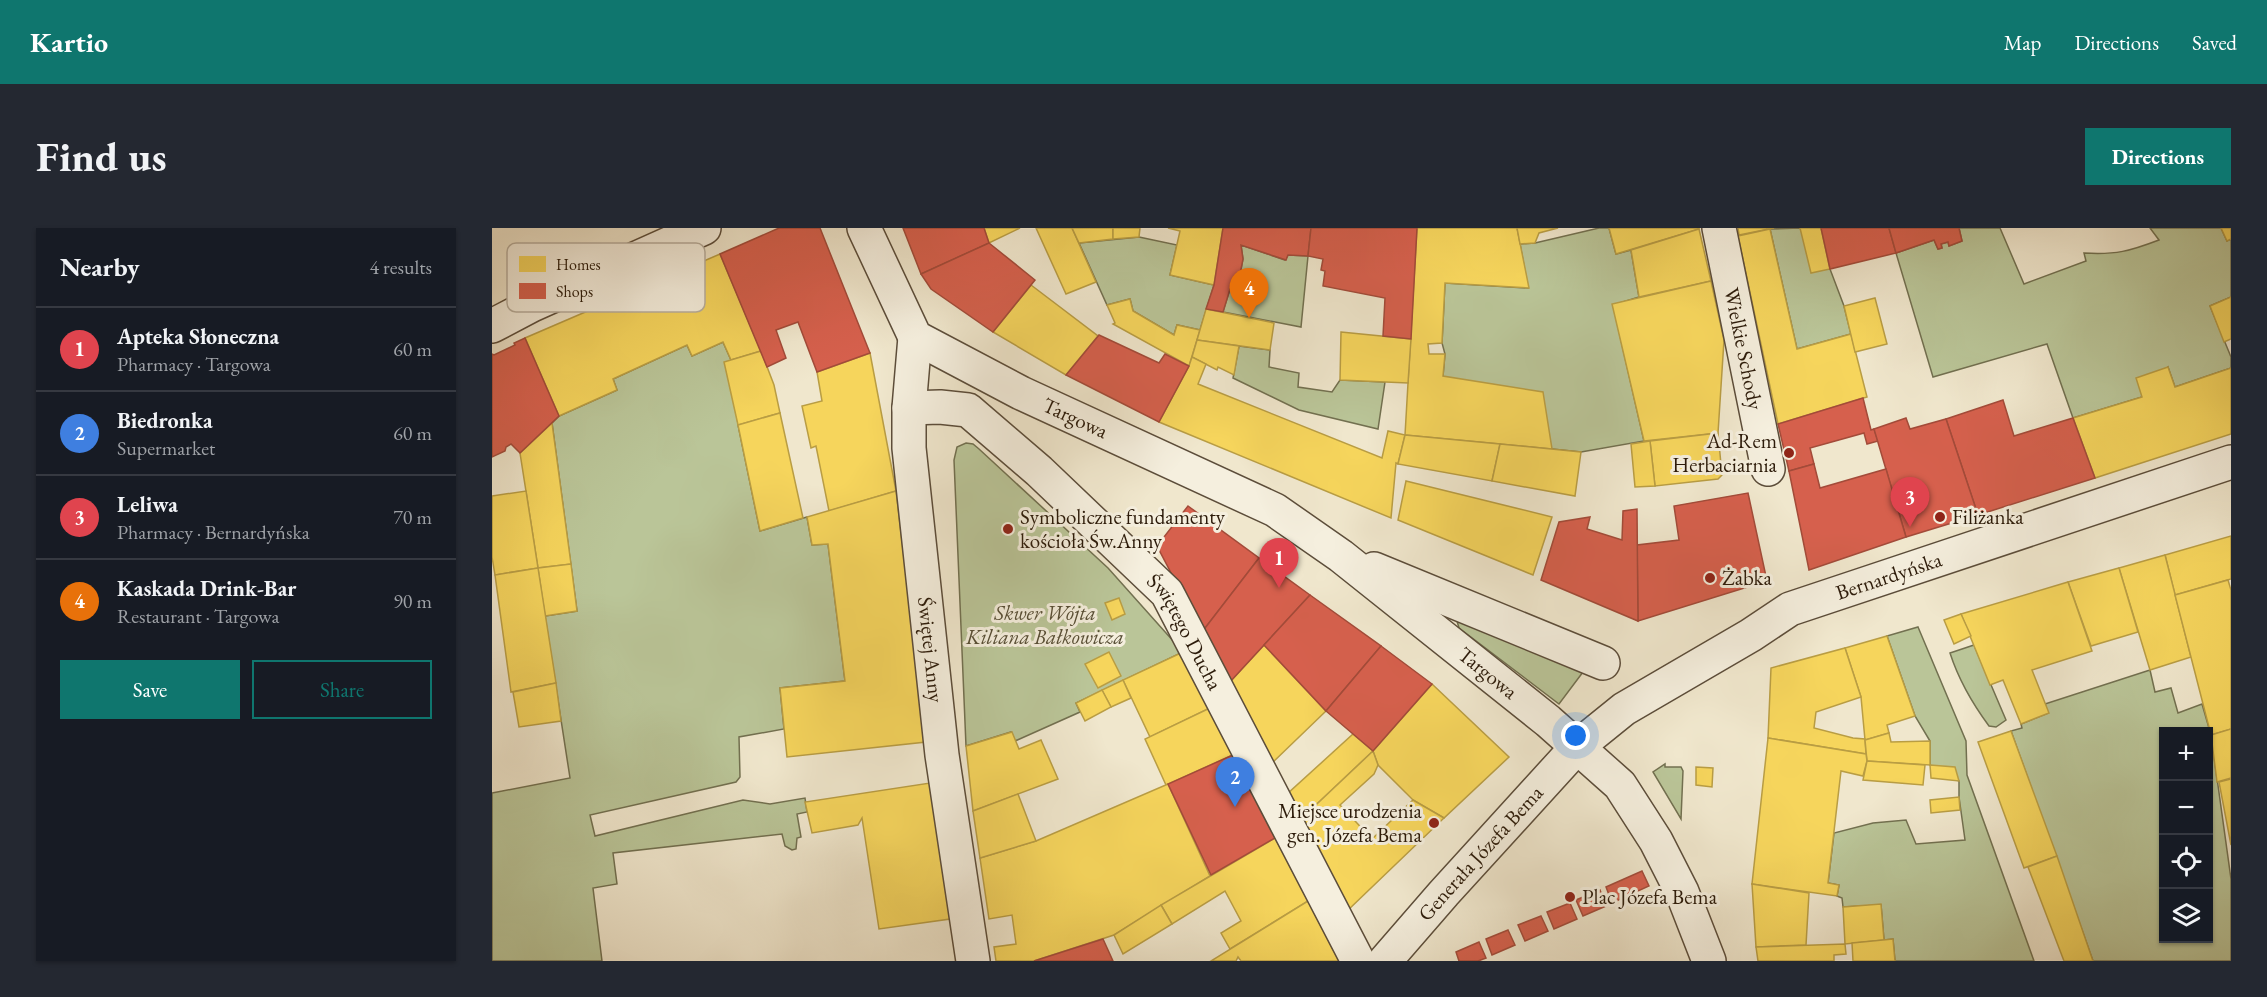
<!DOCTYPE html>
<meta charset="utf-8">
<style>
:root{--surface:#171b24;--page:#242831;--text:#f1f3f6;--muted:#9ea1a6;--line:#363941;--accent:#0f766e}
body{margin:0;font-family:"EB Garamond",serif;background:var(--page);color:var(--text)}
.controls{position:absolute;right:18px;bottom:18px;display:grid;overflow:hidden;border-radius:0px;box-shadow:0 2px 4px #0004}
.controls button{width:54px;height:54px;display:grid;place-items:center;padding:0;border:0;border-bottom:2px solid var(--line);background:var(--surface);color:var(--text);font:30px sans-serif}
.you{position:absolute;left:1084px;top:508px;width:21px;height:21px;margin:-15px;border:4px solid #fff;border-radius:50%;background:#1a73e8;box-shadow:0 0 0 9px #1a73e833}
.badge{display:grid;place-items:center;width:39px;height:39px;border-radius:50%;background:var(--accent);color:#fff;font-size:20px;font-weight:700}
.pin{position:absolute;translate:-50% -50px;filter:drop-shadow(0 2px 3px #0008)}
.pin::after{content:'';position:absolute;top:32px;width:21px;height:18px;background:inherit;clip-path:polygon(0 0,100% 0,50% 100%)}
.list{margin:0;padding:0;list-style:none}
h2{display:flex;justify-content:space-between;align-items:center;height:78px;margin:0;padding:0 24px;font-size:26px}
h2 small{font-size:20px;font-weight:400;color:var(--muted)}
.list li{display:grid;grid-template-columns:39px 1fr auto;gap:18px;align-items:center;box-sizing:border-box;height:84px;padding:0 24px;border-top:2px solid var(--line)}
.list b{display:block;font-size:22px;white-space:nowrap}
.list p{margin:0;font-size:20px;white-space:nowrap;color:var(--muted)}
.list em{font-size:20px;font-style:normal;color:var(--muted)}
.actions{display:flex;gap:12px;padding:18px 24px}
.actions a{flex:1;padding:14px 0;border:2px solid var(--accent);border-radius:0px;text-align:center;font-size:21px;color:var(--accent)}
.actions .main{background:var(--accent);color:#fff}
.icon{flex:none;width:33px;height:33px;fill:none;stroke:currentColor;stroke-width:2;stroke-linecap:round;stroke-linejoin:round}
.map{position:relative;flex:none;width:1739px;height:733px;overflow:hidden;border-radius:0px}
header{display:flex;align-items:center;gap:36px;box-sizing:border-box;height:84px;padding:0 30px;background:var(--accent);color:#fff}
header strong{font-size:28px}
nav{display:flex;gap:33px;margin-inline-start:auto;font-size:21px}
.intro{display:flex;align-items:center;justify-content:space-between;box-sizing:border-box;height:144px;padding:0 36px}
h1{margin:0;font-size:42px}
.button{padding:15px 27px;border-radius:0px;background:var(--accent);color:#fff;font-size:21px;font-weight:700}
main{display:flex;gap:36px;padding:0 36px}
aside{flex:1;background:var(--surface);border-radius:0px;box-shadow:0 2px 4px #0004}
.map>svg:first-child{display:block}
.green{fill:#bac598;stroke:#727050;stroke-width:1.5;fill-rule:evenodd}
.homes{fill:#f6d55c;stroke:#b99d43;stroke-width:1.5}
.shops{fill:#d6604d;stroke:#a34b39;stroke-width:1.5}
.lines{fill:none;stroke-linecap:round;stroke-linejoin:round}
.street-casing{stroke:#5c4d3a;stroke-width:36}
.street{stroke:#f5efde;stroke-width:33}
.poi-dot{fill:#8f2418;stroke:#f5efde;stroke-width:2}
.labels{text-anchor:middle;stroke-width:6;stroke-linejoin:round;paint-order:stroke}
.street-label{font-size:21px;fill:#2b1a09;stroke:#f5efde}
.poi-label{font-size:21px;fill:#2b1a09;stroke:#f5efde;text-anchor:start}
.park-label{font-size:21px;font-style:italic;fill:#564d34;stroke:#f5efde}
.key{fill:#f5efde;stroke:#b8af9e;stroke-width:1.5}
.key-label{font-size:16px;fill:#2b1a09}
</style>
<header>
<strong>Kartio</strong>
<nav><a>Map</a><a>Directions</a><a>Saved</a></nav>
</header>
<div class="intro"><h1>Find us</h1><a class="button">Directions</a></div>
<main>
<aside>
<h2>Nearby<small>4 results</small></h2>
<ul class="list">
<li><span class="badge" style="background:#e0444e">1</span><div><b>Apteka Słoneczna</b><p>Pharmacy · Targowa</p></div><em>60 m</em></li>
<li><span class="badge" style="background:#3f7fe0">2</span><div><b>Biedronka</b><p>Supermarket</p></div><em>60 m</em></li>
<li><span class="badge" style="background:#e0444e">3</span><div><b>Leliwa</b><p>Pharmacy · Bernardyńska</p></div><em>70 m</em></li>
<li><span class="badge" style="background:#e8710a">4</span><div><b>Kaskada Drink-Bar</b><p>Restaurant · Targowa</p></div><em>90 m</em></li>
</ul>
<div class="actions"><a class="main">Save</a><a>Share</a></div>
</aside>
<div class="map">
<svg width="1739" height="733" viewBox="0 0 1739 733">
<rect width="100%" height="100%" fill="#f0e7cd"/>
<filter id="stains"><feTurbulence type="fractalNoise" baseFrequency=".00333" numOctaves="4"/><feColorMatrix values="0 0 0 0 .2 0 0 0 0 .09 0 0 0 0 .02 0 0 0 .5 -.17"/></filter>
<radialGradient id="worn" r=".72"><stop offset=".6" stop-color="#630" stop-opacity="0"/><stop offset="1" stop-color="#630" stop-opacity=".3"/></radialGradient>
<g class="green">
<polygon points="1107,0 1117,0 1124,26 1139,22 1147,69 1121,77 1152,213 1089,224 1060,221 951,148 953,126 950,115 953,55 1036,60 1028,16 1043,15"/>
<polygon points="1308,0 1338,41 1352,78 1359,106 1305,121 1278,1"/>
<path d="M1467,0h41l24,56 62,-23 -2,-8c32,2 46,-2 75,-13l-9,-12h71l6,13 4,-2v58l-21,9 21,51v11l-56,19 -7,-20 -26,30 -69,21 -26,-74 -114,33 -37,-124 38,-13 4,9 4,-1 -1,-4 7,-2 1,4 13,-5z"/>
<polygon points="647,9 685,17 678,47 722,57 708,102 685,97 682,107 641,83 638,71 615,77 587,15"/>
<polygon points="749,17 793,32 796,27 816,28 809,99 731,84 738,61 745,62 751,31"/>
<polygon points="231,114 239,132 246,197 268,303 315,289 320,317 336,316 353,453 288,460 292,501 247,509 248,549 244,554 98,587 103,608 251,572 278,576 313,570 315,584 305,586 309,609 305,610 304,621 300,622 293,618 290,606 121,625 125,656 101,660 110,733 0,733 0,565 78,550 53,388 85,383 60,195 67,188 125,162 121,151 195,117 200,128"/>
<polygon points="747,118 778,122 777,139 807,145 806,159 840,164 848,152 893,154 886,201 807,182 741,150"/>
<polygon points="474,215 481,216 487,221 616,340 691,424 584,475 588,484 523,513 519,504 474,518 462,232 465,219"/>
<polygon points="969,390 1094,440 1067,476 967,400 965,393"/>
<polygon points="1426,399 1474,513 1475,547 1542,733 1403,733 1401,711 1392,712 1389,677 1351,679 1350,670 1345,668 1347,657 1336,655 1342,605 1381,595 1414,592 1424,616 1473,612 1467,569 1467,553 1438,537 1438,513 1423,488 1395,408"/>
<path d="M1482,417l32,75 -10,7 -7,-1c-17,-23 -30,-45 -39,-73z"/>
<path d="M1658,442l5,22 16,-4 7,25 24,-9 9,31 20,144v82h-138l-82,-230 11,-3 -1,-4 27,-11 -3,-9zM1672,503h44v207h-44z"/>
<polygon points="1173,536 1173,539 1189,539 1191,543 1189,591 1161,544"/>
</g>
<g class="homes">
<polygon points="492,0 528,0 497,15"/>
<polygon points="544,0 580,0 604,54 574,66"/>
<polygon points="580,0 621,0 621,11 587,15"/>
<polygon points="621,0 648,0 647,9 621,11"/>
<polygon points="676,0 731,0 722,57 678,47 688,3"/>
<polygon points="925,0 1025,0 1037,60 953,55 950,115 936,116 937,126 953,126 951,148 1051,164 1060,221 913,207"/>
<polygon points="1025,0 1066,0 1047,5 1043,15 1028,16"/>
<polygon points="1117,0 1207,0 1207,1 1124,26"/>
<polygon points="1246,0 1282,0 1247,7"/>
<polygon points="1308,0 1329,0 1338,41 1319,45"/>
<polygon points="1729,0 1739,0 1739,11 1735,13"/>
<polygon points="1207,1 1219,53 1147,69 1139,22"/>
<polygon points="1278,1 1305,121 1359,106 1375,169 1286,196 1246,8"/>
<polygon points="228,26 269,123 239,132 231,114 200,128 195,117 121,151 125,162 67,188 33,110"/>
<polygon points="1219,53 1232,112 1226,205 1152,213 1120,76"/>
<polygon points="539,57 606,108 574,147 501,104"/>
<polygon points="1739,69 1739,111 1732,114 1718,78"/>
<polygon points="1383,70 1395,116 1363,124 1352,78"/>
<polygon points="638,71 641,83 682,107 685,97 708,102 697,138 621,96 623,95 615,77"/>
<polygon points="714,81 782,95 778,122 705,112"/>
<polygon points="849,104 919,111 916,155 848,152"/>
<polygon points="705,112 747,118 742,147 726,139 725,142 700,129"/>
<polygon points="269,123 282,157 288,185 246,197 232,134"/>
<polygon points="378,125 404,263 337,283 324,218 319,220 310,178 330,173 325,144"/>
<polygon points="700,129 714,136 706,156 890,230 896,203 913,207 906,236 904,235 899,290 667,194 697,138"/>
<polygon points="1676,139 1683,159 1739,140 1739,206 1603,250 1581,190 1650,169 1644,150"/>
<polygon points="288,185 311,290 268,303 246,197"/>
<polygon points="60,195 79,336 46,340 28,225"/>
<polygon points="1226,205 1230,247 1226,251 1163,258 1158,213"/>
<polygon points="913,207 1008,216 1000,253 906,236"/>
<polygon points="1158,213 1163,258 1143,259 1139,216"/>
<polygon points="1008,216 1089,224 1083,268 1000,253"/>
<polygon points="914,253 1060,289 1041,347 906,292"/>
<polygon points="34,263 46,340 3,347 0,329 0,268"/>
<polygon points="404,263 434,514 295,529 288,460 353,453 336,316 320,317 315,289"/>
<polygon points="1739,308 1739,351 1683,367 1673,327"/>
<polygon points="1673,327 1699,429 1658,442 1627,340"/>
<polygon points="79,336 85,383 53,388 46,340"/>
<polygon points="46,340 64,455 19,464 3,347"/>
<polygon points="1627,340 1646,404 1599,418 1576,354"/>
<polygon points="1736,352 1739,362 1739,501 1719,507 1683,367"/>
<polygon points="1576,354 1600,423 1540,442 1557,485 1529,496 1511,452 1498,457 1469,386"/>
<polygon points="627,370 633,386 620,392 613,375"/>
<polygon points="1469,386 1479,408 1462,416 1452,392"/>
<polygon points="1395,408 1423,488 1395,497 1397,505 1373,512 1369,469 1353,420"/>
<polygon points="772,417 834,483 779,536 737,455"/>
<polygon points="1353,420 1369,469 1324,484 1322,500 1361,510 1373,511 1374,526 1276,510 1279,440"/>
<polygon points="617,424 629,448 606,460 593,436"/>
<polygon points="691,424 720,479 658,509 631,452"/>
<polygon points="631,452 639,470 619,479 610,462"/>
<polygon points="64,455 69,493 27,499 21,464"/>
<polygon points="940,456 1017,529 952,590 921,572 886,537 881,523"/>
<polygon points="610,462 619,479 593,493 584,475"/>
<polygon points="720,479 743,526 674,557 653,511"/>
<polygon points="1739,501 1739,550 1725,554 1719,507"/>
<polygon points="1519,503 1565,628 1532,640 1486,514"/>
<polygon points="520,504 527,521 549,512 566,551 481,583 474,518"/>
<polygon points="1397,505 1399,514 1438,513 1438,537 1375,533 1373,512"/>
<polygon points="861,506 881,523 808,592 794,567"/>
<polygon points="1276,510 1374,526 1375,533 1371,548 1349,543 1336,655 1347,657 1345,668 1260,656"/>
<polygon points="881,523 886,537 882,546 848,577 880,611 921,572 952,590 855,683 808,592"/>
<polygon points="1375,533 1433,537 1431,557 1371,552"/>
<polygon points="1438,537 1463,539 1467,553 1439,550"/>
<polygon points="1204,539 1221,540 1220,559 1204,557"/>
<polygon points="1739,551 1739,617 1727,554"/>
<polygon points="438,555 458,691 387,701 370,590 366,597 320,605 313,574"/>
<polygon points="676,556 718,648 622,707 542,733 504,733 502,719 524,716 520,687 497,691 488,630 544,613"/>
<polygon points="526,566 544,613 488,630 481,583"/>
<polygon points="1467,569 1468,582 1439,585 1438,572"/>
<polygon points="783,610 816,673 738,721 729,705 749,693 733,663 680,696 669,677"/>
<polygon points="1565,628 1601,733 1572,733 1536,639"/>
<polygon points="1260,656 1317,665 1314,717 1264,719"/>
<polygon points="816,673 847,733 749,733 746,729 744,733 719,733"/>
<polygon points="1389,676 1392,712 1353,716 1351,679"/>
<polygon points="669,677 680,696 631,726 622,707"/>
<polygon points="1401,711 1403,733 1361,733 1360,715"/>
<polygon points="1353,716 1354,726 1342,727 1342,733 1266,733 1264,719"/>
</g>
<g class="shops">
<polygon points="287,0 328,0 378,125 325,144 306,94 284,102 294,130 275,139 228,26"/>
<polygon points="411,0 492,0 497,15 429,46"/>
<polygon points="731,0 819,0 816,28 796,27 794,32 749,17 751,31 745,62 738,61 731,84 714,81 722,57"/>
<polygon points="819,0 925,0 919,111 891,108 893,70 831,58 833,43 829,42 831,31 816,28"/>
<polygon points="1329,0 1397,0 1404,25 1338,41"/>
<polygon points="1397,0 1467,0 1470,13 1457,18 1456,14 1449,16 1450,20 1446,21 1442,12 1404,25"/>
<polygon points="497,15 543,52 501,104 439,61 429,46"/>
<polygon points="607,107 667,135 673,126 697,138 667,194 574,147"/>
<polygon points="33,110 67,188 28,225 19,216 14,219 13,223 0,229 0,126 2,127 23,117 22,115"/>
<polygon points="1371,170 1379,202 1382,201 1386,213 1375,216 1372,205 1318,220 1322,236 1297,243 1286,196"/>
<polygon points="1511,172 1522,208 1581,190 1603,250 1486,287 1454,191"/>
<polygon points="1414,190 1418,201 1454,191 1486,287 1414,309 1382,201"/>
<polygon points="1322,236 1328,260 1394,241 1414,309 1317,342 1297,243"/>
<polygon points="1256,265 1275,353 1146,393 1145,317 1187,312 1182,278"/>
<polygon points="696,278 767,330 710,404 665,318"/>
<polygon points="1145,281 1146,393 1049,352 1067,294 1098,289 1095,301 1130,312 1131,283"/>
<polygon points="767,330 818,367 737,455 710,404"/>
<polygon points="818,367 889,418 834,483 772,417"/>
<polygon points="889,418 940,456 881,523 834,483"/>
<polygon points="743,526 783,610 719,647 676,556"/>
<polygon points="1150,643 1157,658 1120,675 1114,659"/>
<polygon points="1108,662 1114,678 1091,688 1084,672"/>
<polygon points="1078,675 1085,691 1062,701 1055,684"/>
<polygon points="1049,688 1056,703 1033,713 1026,697"/>
<polygon points="1016,702 1023,717 1000,727 994,711"/>
<polygon points="611,711 621,733 542,733"/>
<polygon points="987,714 994,730 986,733 967,733 964,724"/>
</g>
<g class="lines">
<defs>
<g id="street">
<path id="s1" d="M372,0l51,109 106,56 254,117 66,46 207,165 72,64 36,56 26,51 27,69"/>
<path id="s2" d="M1227,0l49,241"/>
<polyline points="0,98 40,77 212,0"/>
<path id="s3" d="M423,109l-6,71v40l33,307 31,206"/>
<path id="s4" d="M417,180l31,-1 28,3 71,61 128,122 191,368"/>
<polyline points="882,341 1111,435"/>
<path id="s5" d="M893,733l59,-68 133,-146 47,-38 127,-74 39,-26 441,-147"/>
</g>
</defs>
<use href="#street" class="street-casing"/>
<use href="#street" class="street"/>
</g>
<g class="poi-dot">
<circle cx="1297" cy="225" r="6"/>
<circle cx="1448" cy="289" r="6"/>
<circle cx="516" cy="301" r="6"/>
<circle cx="1218" cy="350" r="6"/>
<circle cx="942" cy="595" r="6"/>
<circle cx="1078" cy="669" r="6"/>
</g>
<g class="labels">
<g class="street-label">
<text dy="7" stroke="none"><textPath href="#s2" startOffset="123">Wielkie Schody</textPath></text>
<text dy="7" stroke="none"><textPath href="#s1" startOffset="300">Targowa</textPath></text>
<text dy="7" stroke="none"><textPath href="#s5" startOffset="646">Bernardyńska</textPath></text>
<text dy="7" stroke="none"><textPath href="#s4" startOffset="372">Świętego Ducha</textPath></text>
<text dy="7" stroke="none"><textPath href="#s3" startOffset="314">Świętej Anny</textPath></text>
<text dy="7" stroke="none"><textPath href="#s1" startOffset="788">Targowa</textPath></text>
<text dy="7" stroke="none"><textPath href="#s5" startOffset="144">Generała Józefa Bema</textPath></text>
</g>
<g class="poi-label">
<text x="1285" y="220" text-anchor="end">Ad-Rem<tspan x="1285" dy="24">Herbaciarnia</tspan></text>
<text x="528" y="296">Symboliczne fundamenty<tspan x="528" dy="24">kościoła Św.Anny</tspan></text>
<text x="1460" y="296">Filiżanka</text>
<text x="1230" y="357">Żabka</text>
<text x="930" y="590" text-anchor="end">Miejsce urodzenia<tspan x="930" dy="24">gen. Józefa Bema</tspan></text>
<text x="1090" y="676">Plac Józefa Bema</text>
</g>
<g class="park-label">
<text x="553" y="392">Skwer Wójta<tspan x="553" dy="24">Kiliana Bałkowicza</tspan></text>
</g>
</g>
<rect x="15" y="15" width="198" height="69" rx="9" class="key"/>
<rect x="27" y="28" width="27" height="16" fill="#f6d55c"/>
<rect x="27" y="55" width="27" height="16" fill="#d6604d"/>
<g class="key-label">
<text x="64" y="42">Homes</text>
<text x="64" y="69">Shops</text>
</g>
<rect width="100%" height="100%" filter="url(#stains)"/>
<rect width="100%" height="100%" fill="url(#worn)"/>
</svg>
<div class="controls">
<button>+</button>
<button>−</button>
<button><svg class="icon" aria-label="locate" viewBox="0 0 24 24"><circle cx="12" cy="12" r="6"/><path d="M12 2v4M12 18v4M2 12h4M18 12h4"/></svg></button>
<button><svg class="icon" aria-label="layers" viewBox="0 0 24 24"><path d="M12 4l9 5-9 5-9-5zM3 14l9 5 9-5"/></svg></button>
</div>
<div class="you"></div>
<div class="pin badge" style="left:787px;top:360px;background:#e0444e">1</div>
<div class="pin badge" style="left:743px;top:579px;background:#3f7fe0">2</div>
<div class="pin badge" style="left:1418px;top:299px;background:#e0444e">3</div>
<div class="pin badge" style="left:757px;top:90px;background:#e8710a">4</div>
</div>
</main>
